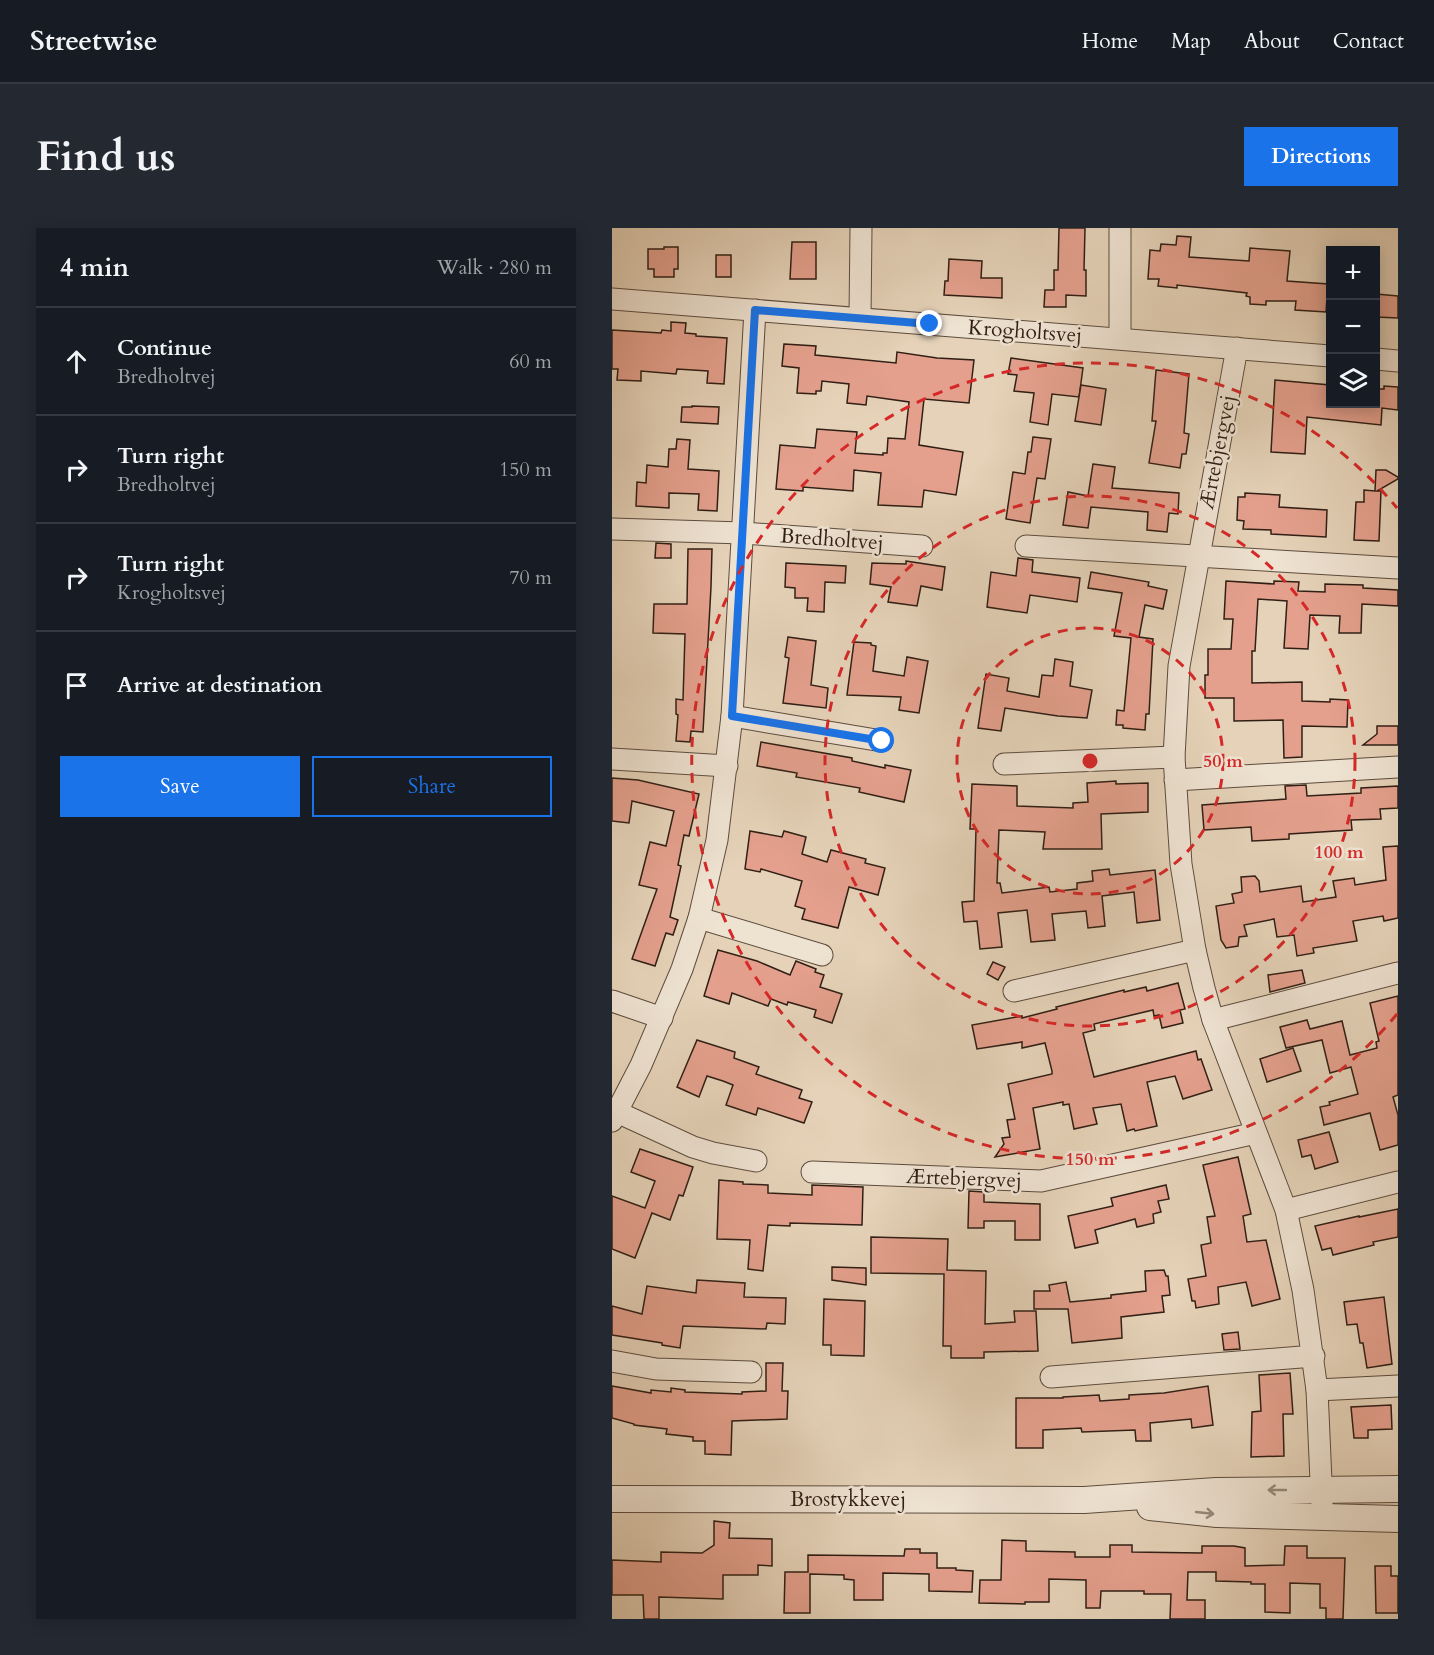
<!DOCTYPE html>
<meta charset="utf-8">
<style>
:root{--surface:#171b24;--page:#242831;--text:#f1f3f6;--muted:#9ea1a6;--line:#363941;--accent:#1a73e8}
body{margin:0;font-family:Cardo,serif;background:var(--page);color:var(--text)}
.controls{position:absolute;right:18px;top:18px;display:grid;overflow:hidden;border-radius:0px;box-shadow:0 3px 15px #0003}
.controls button{width:54px;height:54px;display:grid;place-items:center;padding:0;border:0;border-bottom:2px solid var(--line);background:var(--surface);color:var(--text);font:30px sans-serif}
.stop{position:absolute;width:18px;height:18px;margin:-14px;border:4px solid #1a73e8;border-radius:50%;background:#fff}
.stop.end{background:#1a73e8;border-color:#fff;box-shadow:0 2px 6px #0008}
.list{margin:0;padding:0;list-style:none}
h2{display:flex;justify-content:space-between;align-items:center;height:78px;margin:0;padding:0 24px;font-size:26px}
h2 small{font-size:20px;font-weight:400;color:var(--muted)}
.list li{display:grid;grid-template-columns:39px 1fr auto;gap:18px;align-items:center;box-sizing:border-box;height:108px;padding:0 24px;border-top:2px solid var(--line)}
.list b{display:block;font-size:22px;white-space:nowrap}
.list p{margin:0;font-size:20px;white-space:nowrap;color:var(--muted)}
.list em{font-size:20px;font-style:normal;color:var(--muted)}
.actions{display:flex;gap:12px;padding:18px 24px}
.actions a{flex:1;padding:14px 0;border:2px solid var(--accent);border-radius:0px;text-align:center;font-size:21px;color:var(--accent)}
.actions .main{background:var(--accent);color:#fff}
.icon{flex:none;width:33px;height:33px;fill:none;stroke:currentColor;stroke-width:2;stroke-linecap:round;stroke-linejoin:round}
.map{position:relative;flex:none;width:786px;height:1391px;overflow:hidden;border-radius:0px}
header{display:flex;align-items:center;gap:36px;box-sizing:border-box;height:84px;padding:0 30px;background:var(--surface);border-bottom:2px solid var(--line)}
header strong{font-size:28px}
nav{display:flex;gap:33px;margin-inline-start:auto;font-size:21px}
.intro{display:flex;align-items:center;justify-content:space-between;box-sizing:border-box;height:144px;padding:0 36px}
h1{margin:0;font-size:42px}
.button{padding:15px 27px;border-radius:0px;background:var(--accent);color:#fff;font-size:21px;font-weight:700}
main{display:flex;gap:36px;padding:0 36px}
aside{flex:1;background:var(--surface);border-radius:0px;box-shadow:0 3px 15px #0003}
.map>svg:first-child{display:block}
.building{fill:#e4a08d;stroke:#301f15;stroke-width:1.5}
.lines{fill:none;stroke-linecap:round;stroke-linejoin:round}
.minor-casing{stroke:#5d4c3e;stroke-width:23}
.tertiary-casing{stroke:#5d4c3e;stroke-width:28}
.minor{stroke:#eee2d1;stroke-width:21}
.tertiary{stroke:#eee2d1;stroke-width:26}
.oneway{stroke:#988a7c}
.route{stroke:#1a73e8;stroke-width:8}
.ring{fill:none;stroke:#d62828;stroke-width:3;stroke-dasharray:10 8}
.labels{text-anchor:middle;stroke-width:5;stroke-linejoin:round;paint-order:stroke}
.street-label{font-size:21px;fill:#301f15;stroke:#eee2d1}
.centre{fill:#d62828;stroke:#eee2d1;stroke-width:3}
.ring-label{font-size:18px;text-anchor:middle;font-weight:bold;fill:#d62828;stroke:#eee2d1;stroke-width:5;stroke-linejoin:round;paint-order:stroke}
</style>
<header>
<strong>Streetwise</strong>
<nav><a>Home</a><a>Map</a><a>About</a><a>Contact</a></nav>
</header>
<div class="intro"><h1>Find us</h1><a class="button">Directions</a></div>
<main>
<aside>
<h2>4 min<small>Walk · 280 m</small></h2>
<ul class="list">
<li><svg class="icon" aria-label="ahead" viewBox="0 0 24 24"><path d="M12 20V5M6 11l6-6 6 6"/></svg><div><b>Continue</b><p>Bredholtvej</p></div><em>60 m</em></li>
<li><svg class="icon" aria-label="right" viewBox="0 0 24 24"><path d="M7 20v-9h11M14 6l5 5-5 5"/></svg><div><b>Turn right</b><p>Bredholtvej</p></div><em>150 m</em></li>
<li><svg class="icon" aria-label="right" viewBox="0 0 24 24"><path d="M7 20v-9h11M14 6l5 5-5 5"/></svg><div><b>Turn right</b><p>Krogholtsvej</p></div><em>70 m</em></li>
<li><svg class="icon" aria-label="arrive" viewBox="0 0 24 24"><path d="M6 21V4h12l-3 4 3 4H6"/></svg><div><b>Arrive at destination</b></div></li>
</ul>
<div class="actions"><a class="main">Save</a><a>Share</a></div>
</aside>
<div class="map">
<svg width="786" height="1391" viewBox="0 0 786 1391">
<rect width="100%" height="100%" fill="#e5d2b8"/>
<filter id="stains"><feTurbulence type="fractalNoise" baseFrequency=".00333" numOctaves="4"/><feColorMatrix values="0 0 0 0 .2 0 0 0 0 .09 0 0 0 0 .02 0 0 0 .5 -.17"/></filter>
<radialGradient id="worn" r=".72"><stop offset=".6" stop-color="#630" stop-opacity="0"/><stop offset="1" stop-color="#630" stop-opacity=".3"/></radialGradient>
<g class="building">
<polygon points="447,0 473,0 472,42 474,42 474,68 454,67 454,79 432,79 433,62 442,62 442,42 446,42"/>
<polygon points="565,8 579,9 577,29 637,33 638,20 678,23 675,53 716,56 714,84 683,82 684,73 654,73 654,77 638,76 638,69 634,68 635,65 565,57 565,60 546,58 547,51 536,51 538,22 548,23 549,16 564,17"/>
<polygon points="180,14 204,14 204,51 178,51"/>
<polygon points="52,19 66,19 66,41 62,41 62,49 42,49 42,41 36,41 36,21 52,21"/>
<rect x="104" y="27" width="15" height="22"/>
<polygon points="337,31 370,33 369,50 390,50 390,70 332,67 333,53 336,53"/>
<polygon points="764,66 786,68 786,90 764,89"/>
<polygon points="59,94 74,95 73,105 84,106 84,108 115,110 112,156 95,155 96,143 65,141 64,146 29,143 29,153 5,152 6,141 0,141 0,102 49,105 50,102 59,103"/>
<polygon points="172,116 204,118 203,127 284,135 285,124 325,130 362,132 357,175 312,171 307,217 351,224 344,267 312,262 310,279 266,277 269,245 242,242 241,263 191,259 191,263 164,261 168,217 203,220 205,201 245,204 243,225 271,227 271,225 275,225 276,210 293,211 297,174 255,168 254,177 235,175 237,156 210,153 209,163 204,163 204,166 185,165 187,140 170,138"/>
<polygon points="399,130 471,140 467,169 440,166 436,197 418,194 422,165 402,163 405,147 396,146"/>
<polygon points="544,142 577,146 572,205 577,206 574,226 570,226 568,240 537,235 544,193 540,193"/>
<polygon points="663,152 718,157 718,176 764,176 764,161 772,161 772,158 786,159 786,182 770,180 769,197 695,189 693,226 659,224"/>
<polygon points="469,157 494,161 489,197 463,193"/>
<polygon points="80,178 107,179 106,196 69,194 70,179 80,179"/>
<polygon points="421,209 439,211 433,251 425,250 418,295 394,291 401,244 413,246 416,224 419,224"/>
<polygon points="65,211 78,212 76,241 107,243 105,283 86,282 87,266 57,265 57,280 24,278 25,254 34,255 35,237 56,239 57,221 64,221"/>
<polygon points="481,236 503,239 500,260 567,265 566,286 557,285 555,304 535,302 536,284 479,279 476,300 451,297 456,264 476,268"/>
<polygon points="764,242 774,242 786,249 786,251 765,263 769,263 767,313 742,312 744,274 752,274 752,262 763,263"/>
<polygon points="633,265 668,267 667,279 715,282 714,309 659,306 659,302 631,301 632,293 625,292 626,269 633,269"/>
<polygon points="44,315 59,316 59,330 43,330"/>
<polygon points="76,321 100,321 99,359 91,504 79,503 78,514 64,513 66,487 64,486 64,471 71,472 73,406 41,405 42,376 75,376"/>
<polygon points="406,330 421,332 420,344 468,350 465,374 418,367 415,385 375,379 379,344 404,348"/>
<polygon points="294,333 333,339 330,362 309,358 305,378 276,374 279,359 258,356 260,335 294,336"/>
<polygon points="174,335 234,338 233,355 213,354 212,384 195,383 196,370 183,370 183,360 173,359"/>
<polygon points="479,344 537,354 536,358 555,362 551,381 533,377 527,409 541,411 537,486 534,486 533,502 511,500 511,497 504,497 505,482 512,483 519,410 502,408 510,365 476,360"/>
<polygon points="614,353 662,356 662,353 687,354 686,363 713,364 713,356 751,357 751,360 786,362 786,378 750,376 749,405 727,405 728,388 698,387 696,421 672,420 675,373 646,371 643,423 640,423 640,455 690,454 690,473 718,474 718,471 736,472 735,499 690,498 690,529 672,530 671,492 622,493 622,470 593,470 593,447 596,447 596,421 619,421 621,391 612,391"/>
<polygon points="176,409 204,413 199,457 216,460 214,480 171,475 177,430 173,429"/>
<polygon points="242,414 259,415 259,417 264,418 261,443 292,448 295,429 316,433 307,485 287,482 289,469 235,467"/>
<polygon points="443,431 461,434 458,458 480,462 475,490 446,488 393,480 389,503 366,500 374,446 397,450 395,463 427,469 430,447 441,448"/>
<polygon points="765,498 786,498 786,517 751,517 765,506"/>
<polygon points="149,514 240,530 240,533 273,540 273,537 299,542 292,574 247,564 248,560 184,549 185,545 145,538"/>
<polygon points="0,550 26,552 87,566 77,608 72,607 66,637 69,638 58,689 66,692 61,707 54,705 43,738 20,731 45,661 27,657 38,614 54,618 62,583 20,573 17,595 0,593"/>
<polygon points="504,553 504,556 536,555 536,584 489,586 490,621 431,621 433,604 387,602 385,655 388,655 390,665 437,659 438,664 465,661 465,655 481,653 480,643 497,641 498,647 543,642 548,692 525,695 522,664 490,668 493,698 476,700 474,683 440,686 443,712 419,714 415,682 386,685 390,719 368,721 365,693 352,694 350,674 362,673 364,601 358,601 360,556 405,558 405,578 461,580 461,575 476,574 475,555"/>
<polygon points="694,557 695,568 749,565 749,560 786,558 786,580 768,581 769,591 739,592 740,602 677,606 677,611 640,613 639,599 592,602 590,577 674,571 673,558"/>
<polygon points="138,603 170,609 172,603 194,609 190,626 215,634 219,622 254,631 253,635 273,640 266,667 237,659 226,700 190,691 193,681 183,678 190,653 149,641 148,644 133,641"/>
<polygon points="786,618 786,690 772,693 771,688 741,693 745,713 701,720 702,725 685,728 682,707 665,709 662,691 632,697 635,708 627,709 626,718 614,720 609,712 604,678 622,675 620,666 630,664 629,649 643,648 647,653 648,664 689,658 691,674 724,669 721,653 742,650 743,657 774,652 771,619"/>
<polygon points="106,722 145,733 178,747 184,733 204,741 203,744 212,747 208,759 230,766 220,795 202,789 204,782 176,774 175,777 159,771 156,778 120,765 117,776 92,768"/>
<polygon points="381,734 393,739 386,752 375,746"/>
<polygon points="690,742 693,755 658,764 656,747"/>
<polygon points="566,755 573,781 568,782 571,795 550,800 547,787 542,788 541,782 482,796 483,802 471,805 482,849 584,823 586,832 589,831 600,862 571,871 563,848 535,854 545,898 523,903 522,901 515,903 509,876 481,880 485,896 462,901 457,876 451,877 451,874 421,880 428,921 383,929 392,916 390,910 398,909 395,892 403,891 396,856 440,846 440,843 433,815 410,820 410,814 365,821 360,797 410,788 410,790 445,781 444,779 512,762 512,764 534,759 535,763"/>
<polygon points="786,768 786,867 781,869 786,887 786,917 768,922 758,885 712,897 708,879 718,877 717,874 746,866 739,839 718,845 710,812 674,820 668,799 695,792 698,801 730,793 738,827 765,820 764,814 767,813 758,775"/>
<polygon points="85,812 123,824 122,830 147,839 144,846 190,862 187,870 200,874 192,895 146,880 144,887 114,877 121,857 111,853 95,848 87,869 65,859"/>
<polygon points="681,820 689,843 655,854 648,831"/>
<polygon points="717,904 726,934 703,941 699,927 690,929 686,912"/>
<polygon points="28,921 81,939 71,968 67,967 58,992 40,985 23,1030 0,1021 0,968 33,980 43,953 19,944"/>
<polygon points="626,929 639,986 631,988 635,1014 654,1012 668,1071 640,1078 634,1054 606,1059 607,1076 584,1080 583,1073 580,1073 576,1051 594,1048 589,1017 599,1015 595,989 603,988 591,937"/>
<polygon points="107,952 131,954 131,956 156,957 156,965 200,967 200,957 251,959 250,997 178,995 178,998 156,997 151,1043 136,1041 138,1012 105,1011"/>
<polygon points="554,957 557,971 546,973 549,984 541,986 542,995 525,999 523,991 483,1002 486,1015 463,1020 456,988 501,978 499,970"/>
<polygon points="357,963 372,964 372,974 428,976 428,1012 403,1012 403,993 372,993 372,1000 356,1000"/>
<polygon points="786,981 786,1009 761,1014 762,1017 721,1027 719,1020 710,1022 703,998 747,988 747,989"/>
<polygon points="259,1009 336,1011 335,1042 374,1043 373,1096 403,1094 402,1083 424,1083 426,1123 372,1124 372,1130 339,1130 339,1118 331,1118 332,1046 259,1045"/>
<polygon points="220,1039 254,1040 254,1057 220,1052"/>
<polygon points="552,1042 554,1048 556,1048 558,1067 550,1068 552,1084 509,1089 510,1110 460,1115 456,1081 422,1081 422,1063 438,1063 437,1057 454,1054 458,1074 499,1070 499,1067 534,1063 533,1043"/>
<polygon points="85,1052 133,1055 132,1069 174,1070 173,1096 155,1095 154,1101 71,1098 68,1120 50,1117 50,1115 0,1107 0,1078 30,1086 35,1058 84,1065"/>
<polygon points="772,1069 780,1136 755,1140 751,1115 748,1115 745,1096 735,1097 732,1074"/>
<polygon points="212,1071 253,1073 252,1128 219,1127 219,1117 211,1117"/>
<polygon points="626,1104 628,1121 612,1122 610,1106"/>
<polygon points="154,1135 171,1135 170,1163 176,1163 175,1191 120,1193 119,1227 93,1226 93,1213 81,1213 81,1209 54,1206 55,1201 22,1197 22,1196 0,1190 0,1158 39,1165 39,1162 59,1164 59,1160 73,1162 73,1164 130,1166 130,1164 154,1163"/>
<polygon points="678,1145 681,1186 671,1186 672,1228 639,1229 640,1184 649,1183 647,1147"/>
<polygon points="596,1158 601,1197 580,1200 579,1191 538,1195 539,1213 524,1213 523,1202 470,1204 469,1200 431,1202 431,1220 404,1220 404,1170 451,1170 451,1169 487,1167 488,1173 517,1171 517,1167 552,1165"/>
<polygon points="779,1177 780,1201 756,1202 756,1210 742,1210 739,1179"/>
<polygon points="102,1293 118,1295 117,1310 160,1311 160,1338 146,1337 146,1347 111,1347 111,1371 47,1369 47,1391 32,1391 31,1367 0,1367 0,1332 49,1334 49,1324 90,1325 102,1317"/>
<polygon points="390,1312 414,1313 414,1323 463,1324 463,1329 498,1329 498,1317 520,1317 520,1324 590,1325 590,1318 622,1318 633,1320 633,1338 672,1337 673,1318 695,1318 695,1330 733,1330 731,1391 714,1391 714,1380 708,1380 708,1356 678,1355 678,1385 653,1384 653,1356 639,1356 639,1354 604,1353 604,1344 576,1344 575,1372 593,1372 593,1391 558,1391 559,1366 532,1366 532,1363 489,1363 488,1380 474,1380 474,1352 437,1351 437,1374 413,1374 413,1376 367,1375 368,1352 389,1352"/>
<polygon points="293,1321 308,1321 308,1325 325,1325 325,1340 344,1340 344,1342 361,1343 360,1364 317,1363 317,1346 271,1345 271,1372 242,1372 242,1352 232,1351 232,1347 198,1346 198,1385 172,1385 173,1344 196,1344 196,1327 292,1328"/>
<polygon points="763,1338 779,1338 779,1348 786,1348 786,1385 764,1385"/>
</g>
<g class="lines">
<defs>
<g id="minor">
<polyline points="0,71 718,128"/>
<polyline points="248,90 249,0"/>
<polyline points="508,110 508,0"/>
<polyline points="625,120 567,438 562,529 569,636 583,722 592,760 601,792 674,982 691,1062 705,1162 710,1276"/>
<polyline points="764,131 786,133"/>
<polyline points="0,301 131,305 310,318"/>
<polyline points="414,318 786,340"/>
<polyline points="120,488 270,513"/>
<polyline points="0,531 115,538"/>
<polyline points="392,536 562,529"/>
<polyline points="563,552 786,539"/>
<polyline points="87,690 210,727"/>
<polyline points="402,763 583,722"/>
<polyline points="0,773 50,790"/>
<polyline points="601,792 786,745"/>
<polyline points="5,884 81,919 101,925 144,933"/>
<polyline points="0,893 29,837 70,741 87,690 105,612 120,488 143,82"/>
<polyline points="200,944 429,953 644,905"/>
<polyline points="674,982 786,954"/>
<polyline points="0,1133 44,1141 139,1144"/>
<polyline points="439,1149 702,1128"/>
<polyline points="705,1162 786,1158"/>
</g>
<g id="tertiary">
<polyline points="0,1271 472,1272 604,1263 786,1261"/>
<polyline points="538,1279 605,1286 786,1291"/>
</g>
</defs>
<use href="#minor" class="minor-casing"/>
<use href="#tertiary" class="tertiary-casing"/>
<use href="#minor" class="minor"/>
<use href="#tertiary" class="tertiary"/>
</g>
<defs><path id="oneway-shaft" d="M-6 0H5M1.5-3L5.5 0L1.5 3" fill="none" stroke-width="1.6" stroke-linecap="round" stroke-linejoin="round" transform="scale(1.5)"/></defs>
<g class="oneway">
<use href="#oneway-shaft" transform="translate(665 1262) rotate(180)"/>
<use href="#oneway-shaft" transform="translate(593 1285) rotate(6)"/>
</g>
<g class="lines">
<polyline class="route" points="270,513 120,488 143,82 318,96"/>
</g>
<g class="ring">
<circle cx="478" cy="533" r="133"/>
<circle cx="478" cy="533" r="265"/>
<path d="M785 786A398 398 0 1 1 785 280"/>
</g>
<g class="labels">
<g class="street-label">
<text transform="translate(413 103) rotate(4)" y="7">Krogholtsvej</text>
<text transform="translate(605 224) rotate(-79)" y="7">Ærtebjergvej</text>
<text transform="translate(220 311) rotate(4)" y="7">Bredholtvej</text>
<text transform="translate(352 950) rotate(2)" y="7">Ærtebjergvej</text>
<text x="236" y="1278">Brostykkevej</text>
</g>
</g>
<circle cx="478" cy="533" r="9" class="centre"/>
<g class="ring-label">
<text x="611" y="539">50 m</text>
<text x="727" y="630">100 m</text>
<text x="478" y="937">150 m</text>
</g>
<rect width="100%" height="100%" filter="url(#stains)"/>
<rect width="100%" height="100%" fill="url(#worn)"/>
</svg>
<div class="controls">
<button>+</button>
<button>−</button>
<button><svg class="icon" aria-label="layers" viewBox="0 0 24 24"><path d="M12 4l9 5-9 5-9-5zM3 14l9 5 9-5"/></svg></button>
</div>
<div class="stop" style="left:270px;top:513px"></div>
<div class="stop end" style="left:318px;top:96px"></div>
</div>
</main>
